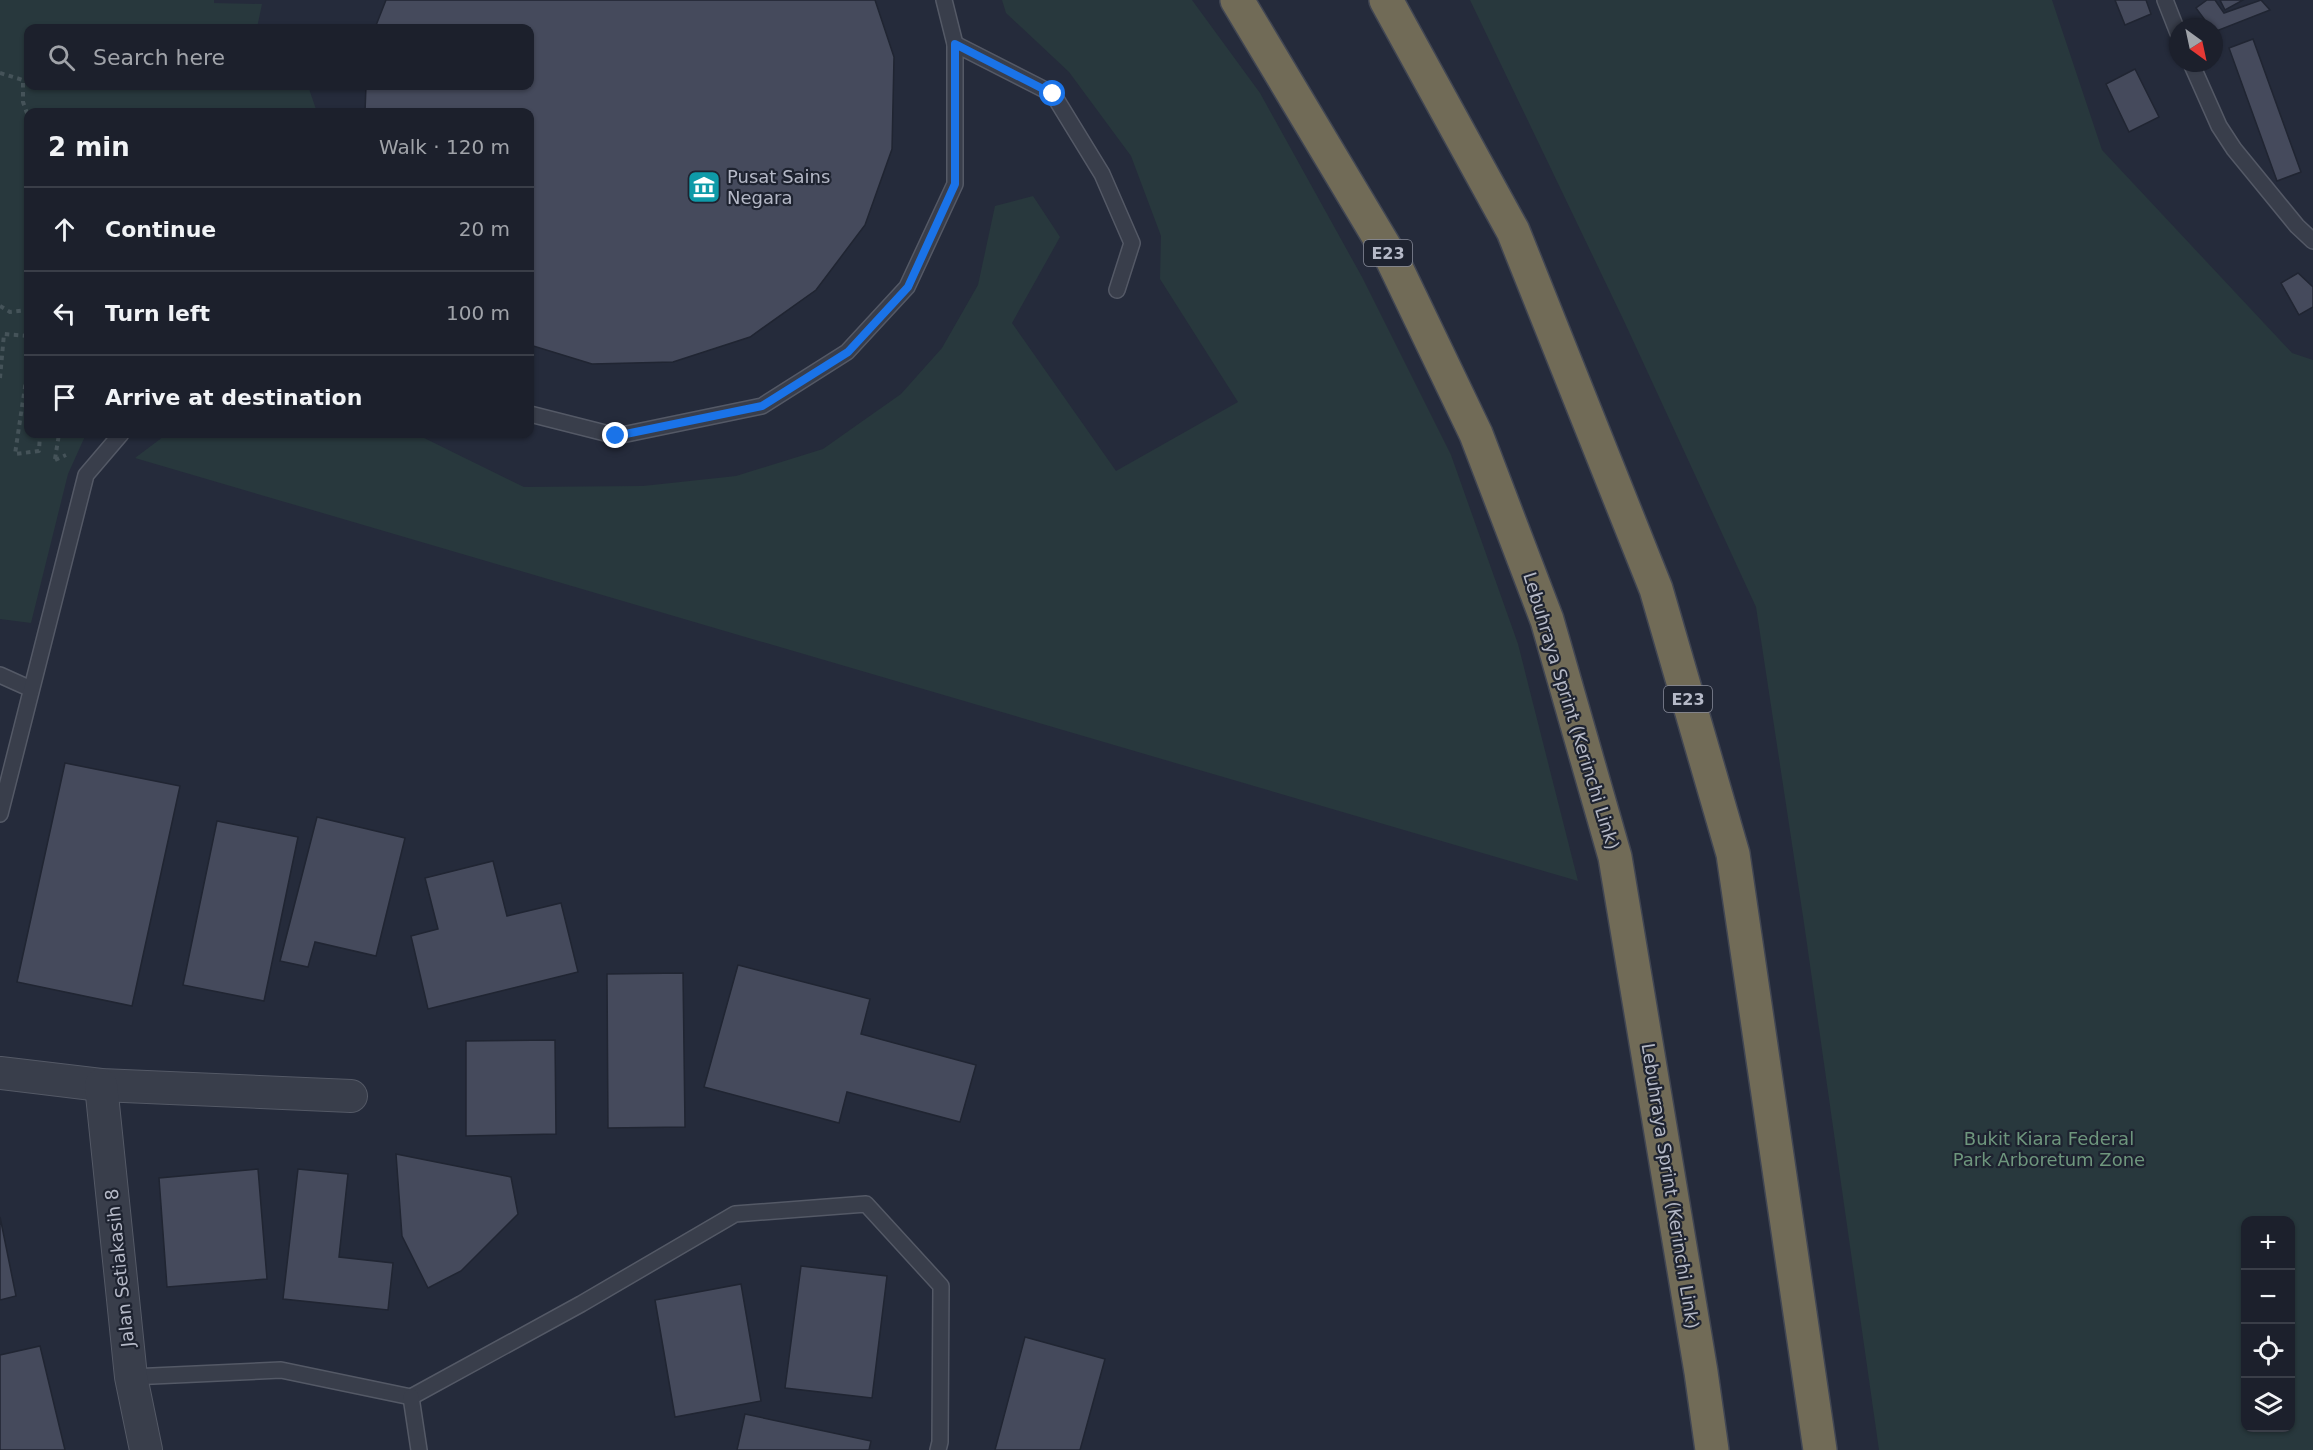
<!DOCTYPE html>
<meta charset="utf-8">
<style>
:root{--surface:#1c202c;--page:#292d38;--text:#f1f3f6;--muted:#a0a3a9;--line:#3a3e48}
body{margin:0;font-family:"DejaVu Sans",sans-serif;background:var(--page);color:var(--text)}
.controls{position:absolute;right:18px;bottom:18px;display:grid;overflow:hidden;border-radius:12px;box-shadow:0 2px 4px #0004}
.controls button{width:54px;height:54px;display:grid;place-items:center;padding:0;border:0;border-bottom:2px solid var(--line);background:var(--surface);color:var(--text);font:30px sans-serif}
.compass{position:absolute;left:2169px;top:18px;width:54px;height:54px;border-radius:50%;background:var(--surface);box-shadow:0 2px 4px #0004;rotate:147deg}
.stop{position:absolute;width:18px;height:18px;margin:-14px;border:4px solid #1a73e8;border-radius:50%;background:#fff}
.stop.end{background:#1a73e8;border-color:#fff;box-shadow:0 2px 6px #0008}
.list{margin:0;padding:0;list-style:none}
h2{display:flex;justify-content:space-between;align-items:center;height:78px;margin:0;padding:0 24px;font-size:26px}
h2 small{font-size:20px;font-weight:400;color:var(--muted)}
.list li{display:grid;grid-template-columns:39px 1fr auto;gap:18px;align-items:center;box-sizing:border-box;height:84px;padding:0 24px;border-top:2px solid var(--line)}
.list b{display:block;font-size:22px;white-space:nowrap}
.list em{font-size:20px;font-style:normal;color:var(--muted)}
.icon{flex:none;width:33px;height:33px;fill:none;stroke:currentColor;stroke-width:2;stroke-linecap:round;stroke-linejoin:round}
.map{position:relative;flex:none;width:2313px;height:1450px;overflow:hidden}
.search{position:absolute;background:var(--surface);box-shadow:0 2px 4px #0004;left:24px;top:24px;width:510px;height:66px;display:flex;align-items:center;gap:15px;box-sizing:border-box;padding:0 21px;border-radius:12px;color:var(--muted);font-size:22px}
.panel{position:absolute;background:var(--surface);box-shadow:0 2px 4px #0004;left:24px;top:108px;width:510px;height:330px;border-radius:12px}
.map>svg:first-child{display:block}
.green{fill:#28383d;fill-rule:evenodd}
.building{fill:#454a5c;stroke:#202532;stroke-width:1.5}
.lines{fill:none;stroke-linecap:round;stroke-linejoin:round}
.service-casing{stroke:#545966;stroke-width:18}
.minor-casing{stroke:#545966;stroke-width:34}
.motorway-casing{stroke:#414653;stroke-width:36}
.path{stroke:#455359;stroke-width:4;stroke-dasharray:4.5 4.5;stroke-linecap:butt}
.service{stroke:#393e4b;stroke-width:15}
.minor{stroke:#393e4b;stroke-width:32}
.motorway{stroke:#716b57;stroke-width:33}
.route{stroke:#1a73e8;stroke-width:8}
.labels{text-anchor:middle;stroke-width:4.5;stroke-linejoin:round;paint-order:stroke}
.shield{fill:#1e2330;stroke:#888c9a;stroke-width:1.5}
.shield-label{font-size:16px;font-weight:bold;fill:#b5b9c7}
.poi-label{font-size:18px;fill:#b5b9c7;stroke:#1e2330;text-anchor:start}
.street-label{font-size:18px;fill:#b5b9c7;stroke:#1e2330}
.park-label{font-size:18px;fill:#6e967d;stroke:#1e2330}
</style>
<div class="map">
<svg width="2313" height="1450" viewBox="0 0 2313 1450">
<rect width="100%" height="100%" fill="#252b3b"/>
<g class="green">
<polygon points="0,0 214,0 214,3 262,4 257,28 28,28 28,86 308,86 317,112 28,112 28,434 86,434 68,474 31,623 0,619"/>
<polygon points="1002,0 1192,0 1260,93 1362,277 1451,455 1518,644 1578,881 135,458 167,434 416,434 524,487 643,486 736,476 823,449 901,394 942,348 978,285 995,206 1033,196 1060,237 1012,323 1116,471 1238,402 1160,279 1161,236 1131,156 1069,72 1006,13"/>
<path d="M1470,0h582l50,150 190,203 21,7v1090h-434l-75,-527 -48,-316 -132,-286zM2246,1220h44v208h-44z"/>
</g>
<g class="building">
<polygon points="386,0 875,0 894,57 892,149 865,225 816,290 750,337 673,362 592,364 530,345 530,112 365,112 366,86 530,86 530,28 375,28"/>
<polygon points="2115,0 2146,0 2151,14 2125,25"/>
<polygon points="2207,0 2215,0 2224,13 2261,0 2270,10 2214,32 2214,27 2210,27 2196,8"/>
<polygon points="2220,0 2243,0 2225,10"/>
<polygon points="2253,39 2301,172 2277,181 2229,48"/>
<polygon points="2135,69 2159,117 2129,132 2106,84"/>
<polygon points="2298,273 2313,287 2313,307 2299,315 2281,283"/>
<polygon points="65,763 180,786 132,1006 17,982"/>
<polygon points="317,817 405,838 376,956 315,942 308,967 280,961"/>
<polygon points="217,821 298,837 264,1001 183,985"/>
<polygon points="493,861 507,916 561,903 578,972 428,1009 411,936 438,929 425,878"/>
<polygon points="738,965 870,999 861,1034 976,1065 960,1122 847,1092 839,1123 704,1087"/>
<polygon points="683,973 685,1127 608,1128 607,974"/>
<polygon points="555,1040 556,1134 466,1136 466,1041"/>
<polygon points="396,1154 511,1177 518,1214 461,1271 428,1288 402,1236"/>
<polygon points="258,1169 267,1279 167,1287 159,1178"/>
<polygon points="298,1169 348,1174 339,1257 393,1263 388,1310 283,1299"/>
<polygon points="0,1217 16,1296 0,1300"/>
<polygon points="801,1266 887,1276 872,1398 785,1388"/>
<polygon points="741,1284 761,1401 675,1417 655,1300"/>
<polygon points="1025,1337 1105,1359 1080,1450 995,1450"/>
<polygon points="40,1346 65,1450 0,1450 0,1355"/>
<polygon points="745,1414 871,1441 869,1450 737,1450"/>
</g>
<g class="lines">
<defs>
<g id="service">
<polyline points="2165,0 2178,33"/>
<polyline points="955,44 1053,94 1102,174 1132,243 1117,290"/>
<polyline points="2191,63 2219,126 2234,149 2297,226 2313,241"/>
<polyline points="530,414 617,436 762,406 847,352 907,287 955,184 955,44 944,0"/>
<polyline points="0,675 31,689"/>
<polyline points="0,814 86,475 121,434"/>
<polyline points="131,1377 281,1370 411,1397 581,1304 735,1214 866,1204 941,1286 940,1442 938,1450"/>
<polyline points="411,1397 419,1450"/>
</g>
<g id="minor">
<polyline points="0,1073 101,1085 351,1096"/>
<polyline points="101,1085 131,1377 146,1450"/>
</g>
<g id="motorway">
<polyline points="1237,0 1392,259 1476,434 1547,620 1615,857 1701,1372 1712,1450"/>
<polyline points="1386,0 1513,231 1656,589 1733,854 1820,1450"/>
</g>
</defs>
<use href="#service" class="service-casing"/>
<use href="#minor" class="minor-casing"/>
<use href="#motorway" class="motorway-casing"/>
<g class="path">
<polyline points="0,73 23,80 23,102 28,116"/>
<polyline points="0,306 10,312 28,310"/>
<polyline points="28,367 15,454 39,451 40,434"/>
<polyline points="0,378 4,334 28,336"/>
<polyline points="55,459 59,434"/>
<polyline points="55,460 66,455"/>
</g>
<use href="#service" class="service"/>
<use href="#minor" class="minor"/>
<use href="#motorway" class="motorway"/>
</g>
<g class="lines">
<polyline class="route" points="616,436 762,406 848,352 908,287 955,184 955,44 1053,94"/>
</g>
<defs>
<symbol id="museum-square" viewBox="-11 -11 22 22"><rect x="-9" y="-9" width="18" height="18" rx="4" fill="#0f9aa8" stroke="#1e2330"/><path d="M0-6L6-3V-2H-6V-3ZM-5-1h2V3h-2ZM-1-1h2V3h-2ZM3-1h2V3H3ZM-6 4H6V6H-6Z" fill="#fff"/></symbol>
</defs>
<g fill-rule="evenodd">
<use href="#museum-square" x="685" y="168" width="38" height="38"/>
</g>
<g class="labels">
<g class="shield">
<rect x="1364" y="240" width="48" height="26" rx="4.5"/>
<rect x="1664" y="686" width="48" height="26" rx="4.5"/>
</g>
<g class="shield-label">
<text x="1388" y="259">E23</text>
<text x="1688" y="705">E23</text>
</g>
<g class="poi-label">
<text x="727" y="183">Pusat Sains<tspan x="727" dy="21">Negara</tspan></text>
</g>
<g class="street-label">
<text transform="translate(1571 711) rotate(73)" y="6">Lebuhraya Sprint (Kerinchi Link)</text>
<text transform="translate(1670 1186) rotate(81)" y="6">Lebuhraya Sprint (Kerinchi Link)</text>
<text transform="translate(120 1268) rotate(-96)" y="6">Jalan Setiakasih 8</text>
</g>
<g class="park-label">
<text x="2049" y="1145">Bukit Kiara Federal<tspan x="2049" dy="21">Park Arboretum Zone</tspan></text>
</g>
</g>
</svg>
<div class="controls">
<button>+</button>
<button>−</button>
<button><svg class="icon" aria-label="locate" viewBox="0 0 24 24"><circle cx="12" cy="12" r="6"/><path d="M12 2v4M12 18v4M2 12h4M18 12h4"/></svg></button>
<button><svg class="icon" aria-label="layers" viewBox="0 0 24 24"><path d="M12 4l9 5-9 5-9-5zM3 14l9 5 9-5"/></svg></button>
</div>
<svg class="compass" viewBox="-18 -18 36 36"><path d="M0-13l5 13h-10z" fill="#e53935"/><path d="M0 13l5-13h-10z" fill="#a0a3a9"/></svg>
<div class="stop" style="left:1053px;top:94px"></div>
<div class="stop end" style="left:616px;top:436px"></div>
<div class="search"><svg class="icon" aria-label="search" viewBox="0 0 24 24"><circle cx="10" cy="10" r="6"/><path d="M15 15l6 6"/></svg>Search here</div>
<section class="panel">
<h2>2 min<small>Walk · 120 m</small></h2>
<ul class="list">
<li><svg class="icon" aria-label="ahead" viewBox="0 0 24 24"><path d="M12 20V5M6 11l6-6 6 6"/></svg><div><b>Continue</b></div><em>20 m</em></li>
<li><svg class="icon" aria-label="left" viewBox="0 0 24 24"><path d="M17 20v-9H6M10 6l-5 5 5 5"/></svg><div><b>Turn left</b></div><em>100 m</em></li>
<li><svg class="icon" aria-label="arrive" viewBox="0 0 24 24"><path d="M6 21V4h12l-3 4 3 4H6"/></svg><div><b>Arrive at destination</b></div></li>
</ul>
</section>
</div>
